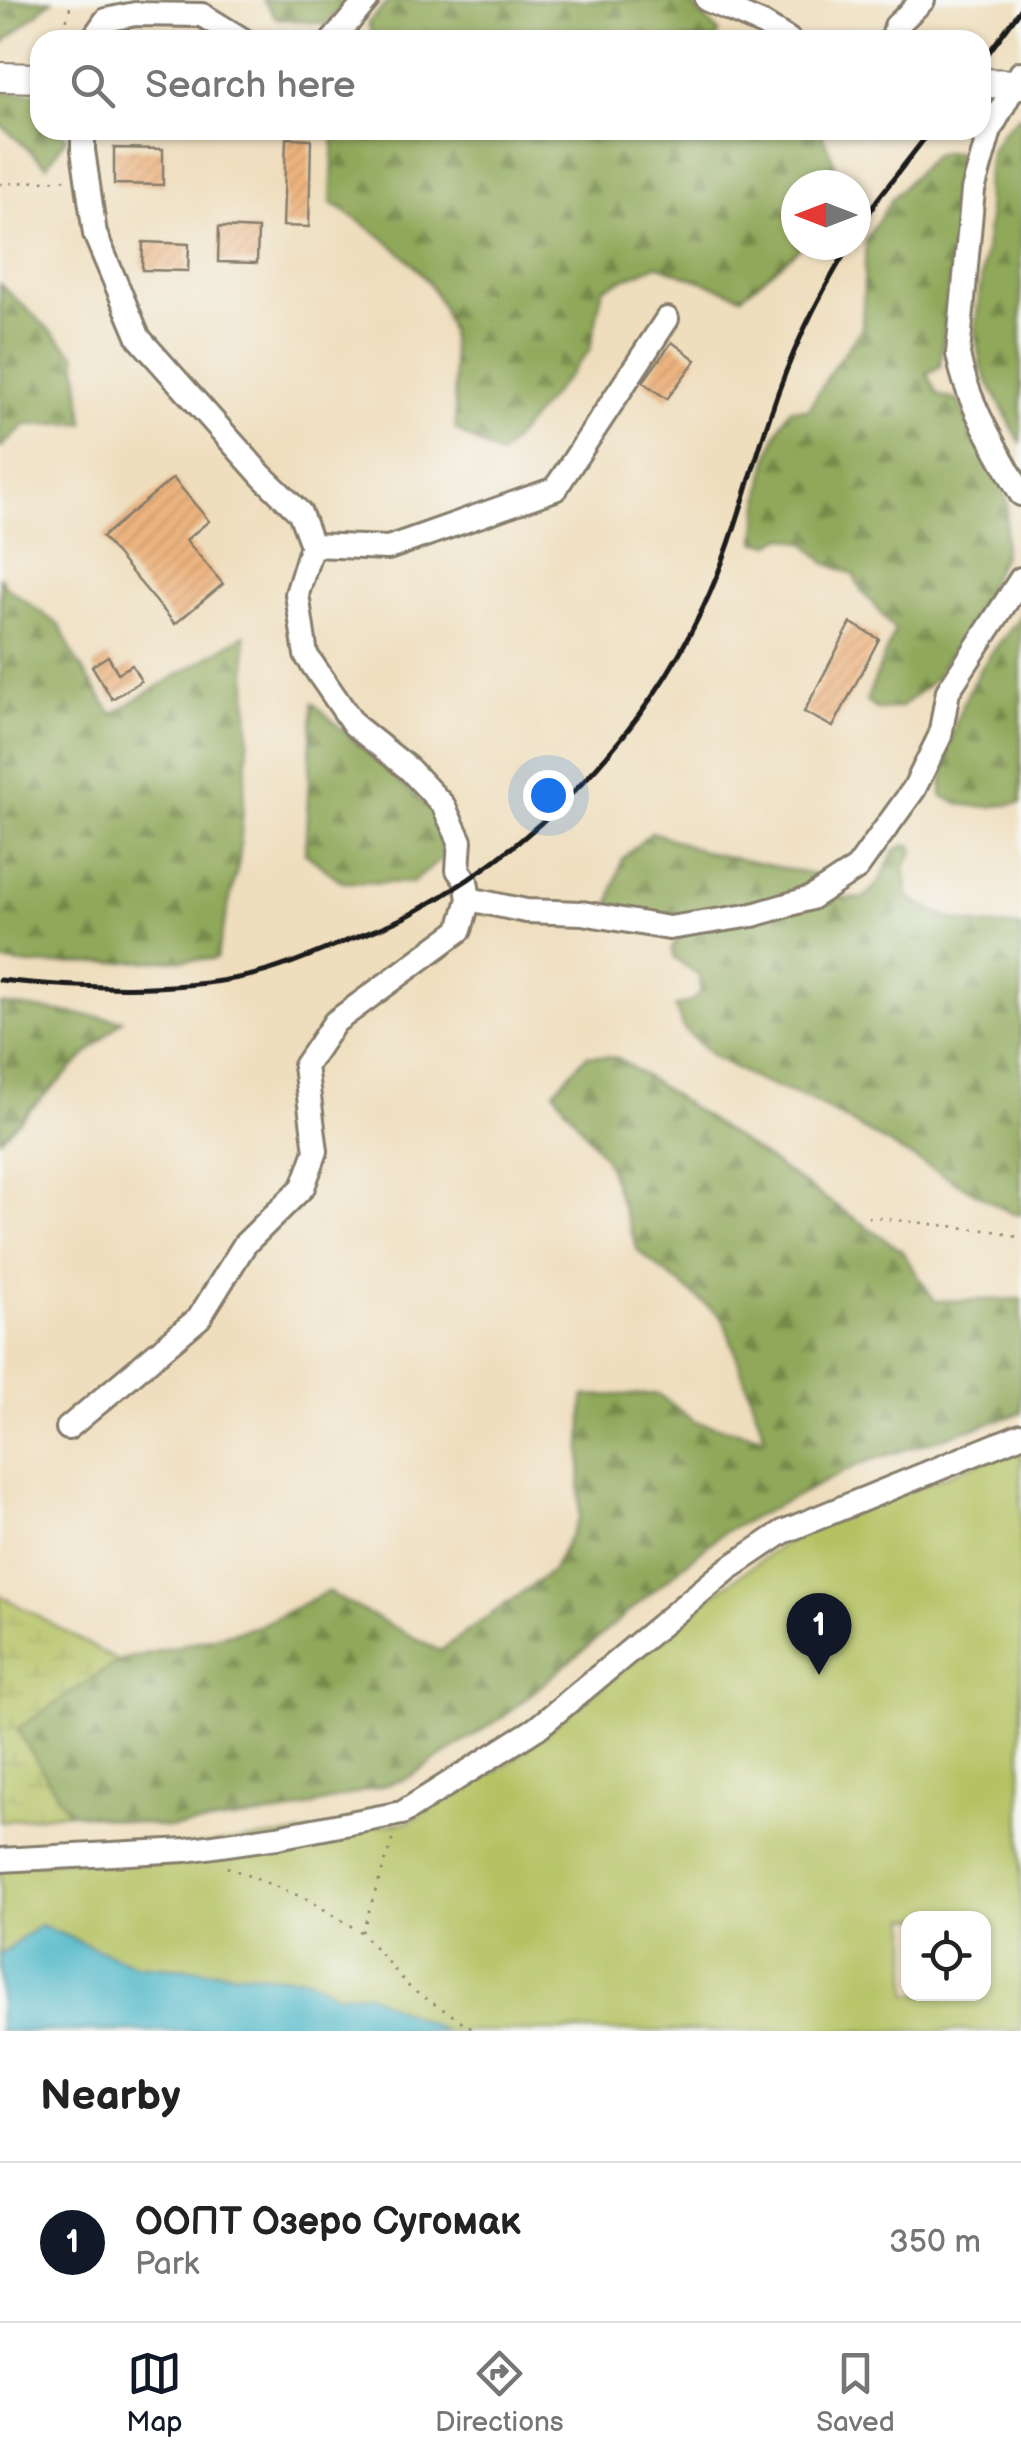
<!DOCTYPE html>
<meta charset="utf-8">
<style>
:root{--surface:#fff;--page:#f2f2f2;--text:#222;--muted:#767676;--line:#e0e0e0;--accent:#111827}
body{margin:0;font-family:"Balsamiq Sans",sans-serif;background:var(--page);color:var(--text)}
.controls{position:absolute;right:30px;bottom:30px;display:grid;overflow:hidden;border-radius:20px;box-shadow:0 2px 8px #0004}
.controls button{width:90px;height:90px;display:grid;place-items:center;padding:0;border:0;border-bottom:2px solid var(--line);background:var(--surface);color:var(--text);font:50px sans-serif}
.compass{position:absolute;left:781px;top:170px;width:90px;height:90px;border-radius:50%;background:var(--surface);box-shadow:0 2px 8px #0004;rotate:270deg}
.you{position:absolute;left:548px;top:795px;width:35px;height:35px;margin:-25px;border:8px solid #fff;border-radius:50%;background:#1a73e8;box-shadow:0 0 0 15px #1a73e833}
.badge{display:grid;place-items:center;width:65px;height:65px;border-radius:50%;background:var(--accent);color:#fff;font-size:32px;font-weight:700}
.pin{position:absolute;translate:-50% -82px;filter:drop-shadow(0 2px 5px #0008)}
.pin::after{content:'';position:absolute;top:52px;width:35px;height:30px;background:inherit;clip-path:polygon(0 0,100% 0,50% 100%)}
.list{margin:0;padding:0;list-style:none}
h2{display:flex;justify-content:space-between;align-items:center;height:130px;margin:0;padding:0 40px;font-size:42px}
h2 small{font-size:32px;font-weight:400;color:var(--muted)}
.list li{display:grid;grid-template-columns:65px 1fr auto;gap:30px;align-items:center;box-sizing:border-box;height:160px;padding:0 40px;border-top:2px solid var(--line)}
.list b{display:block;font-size:38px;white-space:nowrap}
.list p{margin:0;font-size:32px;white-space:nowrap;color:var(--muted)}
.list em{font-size:32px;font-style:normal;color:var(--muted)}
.icon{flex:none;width:55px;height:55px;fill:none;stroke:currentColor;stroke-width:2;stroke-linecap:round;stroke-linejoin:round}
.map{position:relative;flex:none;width:1021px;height:2031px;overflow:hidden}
.search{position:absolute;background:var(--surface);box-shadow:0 2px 8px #0004;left:30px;right:30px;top:30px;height:110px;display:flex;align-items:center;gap:25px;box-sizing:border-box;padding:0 35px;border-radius:30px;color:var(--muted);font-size:38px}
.sheet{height:290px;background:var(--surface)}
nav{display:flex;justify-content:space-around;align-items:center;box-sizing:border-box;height:140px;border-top:2px solid var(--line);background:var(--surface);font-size:28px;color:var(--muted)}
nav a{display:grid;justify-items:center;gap:5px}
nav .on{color:var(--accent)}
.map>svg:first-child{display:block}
.forest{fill:url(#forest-firs);stroke:#56623b;stroke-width:2.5}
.wetland{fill:url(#wetland-marsh);stroke:#686f40;stroke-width:2.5}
.green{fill:#b5c264;stroke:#686f40;stroke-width:2.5;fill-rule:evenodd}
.water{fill:#4ab6c7;stroke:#336972;stroke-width:2.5}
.building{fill:url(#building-hatch)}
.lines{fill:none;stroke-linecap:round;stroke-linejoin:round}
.minor-casing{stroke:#867d6c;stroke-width:28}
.major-casing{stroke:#867d6c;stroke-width:32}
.path{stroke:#867d6c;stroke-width:2.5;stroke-dasharray:2.5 8;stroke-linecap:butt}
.minor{stroke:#fff;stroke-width:22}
.major{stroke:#fff;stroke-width:28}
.rail{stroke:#1c1c1c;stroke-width:5}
</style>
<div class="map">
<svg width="1021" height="2031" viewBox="0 0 1021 2031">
<defs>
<pattern id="forest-firs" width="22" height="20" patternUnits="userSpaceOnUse" patternTransform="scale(2.5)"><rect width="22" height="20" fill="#90a85a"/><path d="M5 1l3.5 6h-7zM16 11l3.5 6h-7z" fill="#75884a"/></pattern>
<pattern id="wetland-marsh" width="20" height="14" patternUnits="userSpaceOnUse" patternTransform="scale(2.5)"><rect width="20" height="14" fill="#b5c264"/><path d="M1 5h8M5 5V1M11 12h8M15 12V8" fill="none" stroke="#9ba656"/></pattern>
<pattern id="building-hatch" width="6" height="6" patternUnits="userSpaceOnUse" patternTransform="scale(2.5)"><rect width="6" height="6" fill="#edb47f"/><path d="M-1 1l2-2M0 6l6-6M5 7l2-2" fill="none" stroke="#cb9a6d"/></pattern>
</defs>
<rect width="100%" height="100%" fill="#f6f6f2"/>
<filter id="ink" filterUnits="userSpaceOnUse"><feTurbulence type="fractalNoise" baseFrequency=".01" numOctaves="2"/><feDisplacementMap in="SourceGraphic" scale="20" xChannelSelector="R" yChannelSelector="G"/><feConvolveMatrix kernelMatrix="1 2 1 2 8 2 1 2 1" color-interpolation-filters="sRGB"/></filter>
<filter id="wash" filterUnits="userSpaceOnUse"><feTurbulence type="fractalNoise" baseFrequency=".0048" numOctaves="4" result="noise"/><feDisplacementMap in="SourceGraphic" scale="40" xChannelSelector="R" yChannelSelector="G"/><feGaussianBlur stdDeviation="2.25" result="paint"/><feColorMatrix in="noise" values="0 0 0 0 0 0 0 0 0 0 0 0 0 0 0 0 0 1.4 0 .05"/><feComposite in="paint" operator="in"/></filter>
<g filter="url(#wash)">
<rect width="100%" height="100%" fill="#efdebd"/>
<g class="forest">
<polygon points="0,0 52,0 0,46"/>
<polygon points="263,0 348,0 326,24 276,18"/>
<polygon points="390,0 680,0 689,2 719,32 716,40 374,40 368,23"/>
<polygon points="0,92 40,93 40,130 63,130 66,138 47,166 0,124"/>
<polygon points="1019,116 1021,116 1021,444 981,368 975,329 989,218 986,189 990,153 1002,132"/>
<path d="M337,130h483l15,34 -9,21h-30v60h6l-2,3 -58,48 -85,-31 -54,23 -13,62 -90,106 -44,-26c-2,-33 -1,-69 -7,-101 -12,-59 -71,-97 -118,-126l3,-69z"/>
<path d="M942,152h16v54l-18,161 -13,6 11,22 21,6 14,33 24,39 11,29 -5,54 -34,68 -35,56 -33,27 -23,3 -12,-9 29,-71 -33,-39 -9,-17 -28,-11 -19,-20 -22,-6 -12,7 -16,-2c4,-46 8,-93 34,-133h19l23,-40 30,-41 4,-88 25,-40 41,-44z"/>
<polygon points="0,284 76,355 84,423 25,425 0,448"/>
<polygon points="0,576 5,586 60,626 76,660 112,714 245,635 249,732 239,861 216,959 29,965 0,961"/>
<path d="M1021,614v189c-28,4 -53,8 -79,-7 -1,-43 21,-103 46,-138 10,-15 24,-28 33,-44z"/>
<polygon points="313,703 435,814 443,858 412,883 342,882 305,853"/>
<path d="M652,832l57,21 112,23 23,23 20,-1c6,-6 13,-12 17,-19 9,-16 9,-34 30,-34l3,5 -9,17 3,30c44,26 62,29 113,30v288l-10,-2 -202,-114 -50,-18 -48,-26 -28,-27 -8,-21 17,-6 9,-10 -3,-17 -23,-15 -3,-11 7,-11 6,-22 -47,2 -28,-14 12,-44z"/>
<polygon points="0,1004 122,1020 0,1139"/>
<polygon points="587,1055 618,1058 901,1250 935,1301 1021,1299 1021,1413 862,1463 721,1534 506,1715 406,1779 286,1813 170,1828 68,1812 17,1729 118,1661 258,1626 327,1592 440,1651 552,1571 579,1518 584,1396 658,1394 695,1422 765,1437 723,1318 638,1251 606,1160 554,1091"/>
</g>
<polygon class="wetland" points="0,1595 118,1661 17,1729 68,1812 0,1822"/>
<path class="green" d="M1021,1446v585h-1021v-164l408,-45 102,-60 213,-175 75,-53zM908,1918h76v76h-76z"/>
<polygon class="water" points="40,1925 135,1965 308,1978 335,1994 366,1993 444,2031 0,2031 0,1955"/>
<g id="blocks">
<g class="building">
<polygon points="286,138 311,139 309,227 283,226"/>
<polygon points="114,148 163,149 163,185 114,184"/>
<polygon points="219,227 258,229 257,263 218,262"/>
<polygon points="143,242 189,244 188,271 142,270"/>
<polygon points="672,342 696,360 667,399 643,382"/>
<polygon points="173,478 209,521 186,540 223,584 175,624 102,537"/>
<polygon points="851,623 879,639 833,727 804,712"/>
<polygon points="108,656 118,673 132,665 141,681 112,699 92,666"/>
</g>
</g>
</g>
<g filter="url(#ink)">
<use href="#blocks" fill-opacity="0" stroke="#867d6c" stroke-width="2.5"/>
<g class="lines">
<defs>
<g id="minor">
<polyline points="707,0 763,24 789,40"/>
<polyline points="92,40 106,20 135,14 202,15 243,40"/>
<polyline points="333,40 367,0"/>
<polyline points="892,40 896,26 923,0"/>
<path d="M1021,73l-31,57 -17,60 -15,164c9,50 39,95 63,140"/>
<polyline points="83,130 83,150 95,234 139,338 262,476 300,513 312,545 297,594 306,655 354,725 409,769 443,805 460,841 458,870 466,881 469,899 526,911 582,913 669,928 753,915 811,898 857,868 914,789 940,736 948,691 1021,579"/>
<polyline points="312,545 388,548 555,489 667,319"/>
<polyline points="68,1428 199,1318 245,1244 303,1187 316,1151 305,1066 335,1022 460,930 469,899"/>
<polyline points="0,1860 186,1850 277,1837 402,1813 537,1728 728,1569 783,1532 1021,1435"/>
</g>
<g id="major">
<polyline points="0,77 40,78"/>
<polyline points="981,83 1021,84"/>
</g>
</defs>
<use href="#minor" class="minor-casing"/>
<use href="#major" class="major-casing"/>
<g class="path">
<polyline points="61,40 72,0"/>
<polyline points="0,184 68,179"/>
<polyline points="868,1217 994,1231 1021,1238"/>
<polyline points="227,1867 309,1900 362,1933 411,1989 477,2031"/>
<polyline points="362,1932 394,1835"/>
</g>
<use href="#minor" class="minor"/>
<use href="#major" class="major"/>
<g class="rail">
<polyline points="981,63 1021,9"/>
<polyline points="856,235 877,200 931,130"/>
<path d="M0,980c79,8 170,13 248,-4 32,-7 63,-21 93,-33 23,-9 48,-17 70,-29 125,-67 231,-177 292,-306 29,-61 45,-128 67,-192 19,-59 47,-118 80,-171"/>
</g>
</g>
</g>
</svg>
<div class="controls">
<button><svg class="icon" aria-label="locate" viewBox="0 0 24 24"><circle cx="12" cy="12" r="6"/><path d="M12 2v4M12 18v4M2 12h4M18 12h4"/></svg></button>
</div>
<svg class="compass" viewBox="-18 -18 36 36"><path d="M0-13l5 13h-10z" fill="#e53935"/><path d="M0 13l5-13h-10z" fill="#767676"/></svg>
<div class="you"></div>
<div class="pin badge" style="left:819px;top:1675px">1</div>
<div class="search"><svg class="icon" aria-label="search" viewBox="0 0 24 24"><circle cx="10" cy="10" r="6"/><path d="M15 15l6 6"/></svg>Search here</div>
</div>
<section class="sheet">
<h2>Nearby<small></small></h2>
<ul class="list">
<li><span class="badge">1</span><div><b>ООПТ Озеро Сугомак</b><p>Park</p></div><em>350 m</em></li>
</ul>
</section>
<nav>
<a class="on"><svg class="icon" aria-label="map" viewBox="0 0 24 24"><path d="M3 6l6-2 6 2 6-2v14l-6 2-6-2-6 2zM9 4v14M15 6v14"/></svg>Map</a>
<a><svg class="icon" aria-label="directions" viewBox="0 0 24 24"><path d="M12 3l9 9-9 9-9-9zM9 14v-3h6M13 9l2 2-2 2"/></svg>Directions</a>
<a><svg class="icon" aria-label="saved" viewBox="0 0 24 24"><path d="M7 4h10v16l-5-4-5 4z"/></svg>Saved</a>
</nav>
